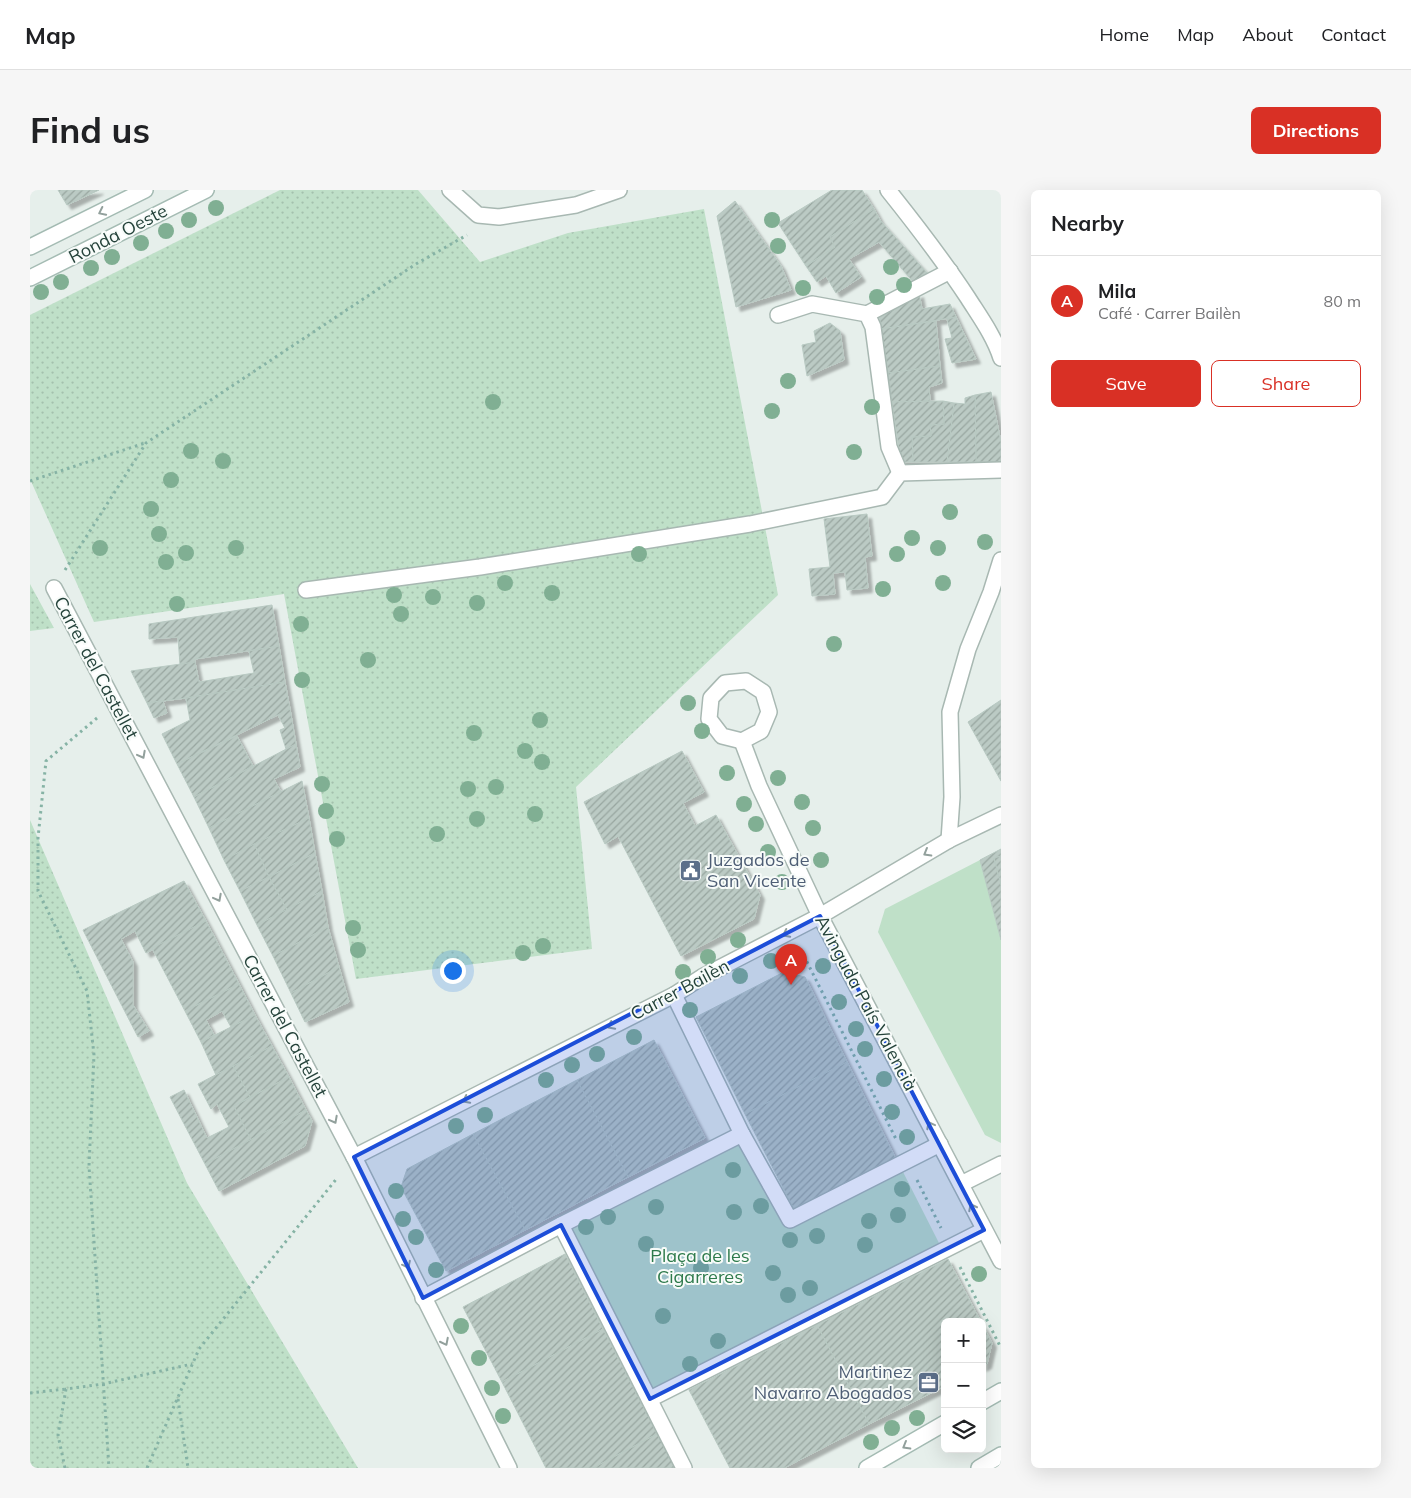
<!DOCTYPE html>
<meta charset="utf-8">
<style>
:root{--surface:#fff;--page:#f6f6f6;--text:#202124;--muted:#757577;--line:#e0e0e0;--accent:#d93025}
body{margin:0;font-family:Mulish,sans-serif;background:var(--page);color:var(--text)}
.controls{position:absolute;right:15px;bottom:15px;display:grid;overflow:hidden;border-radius:8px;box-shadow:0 5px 20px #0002}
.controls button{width:45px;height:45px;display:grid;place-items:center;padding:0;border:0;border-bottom:1px solid var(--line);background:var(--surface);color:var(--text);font:25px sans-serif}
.you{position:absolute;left:422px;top:780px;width:18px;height:18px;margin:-12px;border:4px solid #fff;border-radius:50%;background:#1a73e8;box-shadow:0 0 0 8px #1a73e833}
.badge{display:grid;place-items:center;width:32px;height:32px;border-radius:50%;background:var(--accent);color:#fff;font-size:16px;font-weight:700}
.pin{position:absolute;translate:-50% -41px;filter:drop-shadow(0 1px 2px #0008)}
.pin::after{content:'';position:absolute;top:26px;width:18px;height:15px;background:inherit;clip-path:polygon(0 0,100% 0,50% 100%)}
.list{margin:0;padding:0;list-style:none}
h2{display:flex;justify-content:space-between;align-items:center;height:65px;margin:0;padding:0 20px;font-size:21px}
h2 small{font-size:16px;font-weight:400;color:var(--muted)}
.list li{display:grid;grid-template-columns:32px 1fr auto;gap:15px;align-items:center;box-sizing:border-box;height:90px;padding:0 20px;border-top:1px solid var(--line)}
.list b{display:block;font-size:19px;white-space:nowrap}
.list p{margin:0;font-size:16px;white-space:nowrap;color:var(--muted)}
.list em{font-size:16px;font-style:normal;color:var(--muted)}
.actions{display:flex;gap:10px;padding:15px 20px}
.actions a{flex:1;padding:11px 0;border:1px solid var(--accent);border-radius:8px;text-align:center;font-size:18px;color:var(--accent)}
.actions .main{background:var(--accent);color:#fff}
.icon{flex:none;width:28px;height:28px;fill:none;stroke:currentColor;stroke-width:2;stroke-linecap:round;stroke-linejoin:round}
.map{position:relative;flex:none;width:971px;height:1278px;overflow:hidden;border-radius:8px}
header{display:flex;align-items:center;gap:30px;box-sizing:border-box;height:70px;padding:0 25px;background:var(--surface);border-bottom:1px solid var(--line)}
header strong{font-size:24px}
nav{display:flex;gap:28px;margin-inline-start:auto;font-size:18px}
.intro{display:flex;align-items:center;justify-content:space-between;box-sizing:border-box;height:120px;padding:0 30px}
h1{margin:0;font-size:35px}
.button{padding:12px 22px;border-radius:8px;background:var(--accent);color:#fff;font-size:18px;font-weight:700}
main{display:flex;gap:30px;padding:0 30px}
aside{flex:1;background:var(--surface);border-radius:8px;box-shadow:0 5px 20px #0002}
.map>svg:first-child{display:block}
.grass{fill:url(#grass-dots)}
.park{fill:#bfe0c8}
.building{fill:url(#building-hatch);stroke:#b8c9c2;filter:url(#shadow)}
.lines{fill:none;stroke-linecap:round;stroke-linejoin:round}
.street-casing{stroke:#a8b8b2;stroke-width:18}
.secondary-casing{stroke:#a4bbb3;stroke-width:18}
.path{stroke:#86b3a5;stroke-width:3;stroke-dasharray:2.5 4;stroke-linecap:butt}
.street{stroke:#fff;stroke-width:15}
.secondary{stroke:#fff;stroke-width:15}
.tree{fill:#80af93}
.oneway{stroke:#92a09c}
.marked{fill:#1d4ed8;fill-opacity:0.2;stroke:#1d4ed8;stroke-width:4;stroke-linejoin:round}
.labels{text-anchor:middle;stroke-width:4;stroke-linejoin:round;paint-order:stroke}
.street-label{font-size:18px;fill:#24423a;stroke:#f7fbf9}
.service-label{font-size:18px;fill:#4e5e75;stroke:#f7fbf9;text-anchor:start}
.park-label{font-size:18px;fill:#2d7a4b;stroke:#f7fbf9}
</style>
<header>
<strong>Map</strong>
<nav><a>Home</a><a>Map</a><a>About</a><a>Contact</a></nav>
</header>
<div class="intro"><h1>Find us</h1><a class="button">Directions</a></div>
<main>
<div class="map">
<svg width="971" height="1278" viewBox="0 0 971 1278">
<defs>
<pattern id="grass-dots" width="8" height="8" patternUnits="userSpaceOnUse" patternTransform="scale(1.25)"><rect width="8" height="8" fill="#bfe0c8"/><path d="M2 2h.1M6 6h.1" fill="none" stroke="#a4c1ad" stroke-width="1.8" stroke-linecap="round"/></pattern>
<pattern id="building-hatch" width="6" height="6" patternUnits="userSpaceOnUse" patternTransform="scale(1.25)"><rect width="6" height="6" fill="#bbcac4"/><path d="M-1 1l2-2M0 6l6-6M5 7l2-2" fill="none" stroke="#98a6a0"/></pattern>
<filter id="shadow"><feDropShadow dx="4.5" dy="4.5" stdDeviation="1" flood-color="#0004"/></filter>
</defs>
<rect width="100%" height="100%" fill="#e6efeb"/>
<g class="grass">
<polygon points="250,0 388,0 450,72 538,43 674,19 748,405 546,597 562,759 326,789 254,404 64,432 0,289 0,125"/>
<polygon points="0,394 24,438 0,441"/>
<polygon points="0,630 157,993 328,1278 0,1278"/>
</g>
<g class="park">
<polygon points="950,670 971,750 971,953 955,945 848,742 855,719"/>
<polygon points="709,955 753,1035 870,976 910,1055 624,1201 541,1040"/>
</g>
<g class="building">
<polygon points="28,0 69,0 37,15"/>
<polygon points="802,0 832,0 844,19 800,47 805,57 776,76 748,33"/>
<polygon points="705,11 751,76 761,100 706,117 687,26"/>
<polygon points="844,19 850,30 898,84 885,94 849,52 819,69 831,87 806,103 796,86 787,92 776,76 805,57 800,47"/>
<polygon points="889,103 892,119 920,114 926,127 851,139 849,123"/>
<polygon points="926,127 946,169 922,173 915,149 922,148 917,129"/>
<polygon points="906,131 910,176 858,183 851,139"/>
<polygon points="800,133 810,141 814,170 777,186 772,155 786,152 784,141"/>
<polygon points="910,176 912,193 899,197 900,211 862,212 858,183"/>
<polygon points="961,202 971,252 971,272 946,272 945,205"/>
<polygon points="945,205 946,272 917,272 924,213 935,214 935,208"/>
<polygon points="913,211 924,213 917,272 883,272 882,247 901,246 900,235 914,234"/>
<polygon points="913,211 914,234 900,235 901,246 882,247 883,272 871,272 862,212"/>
<polygon points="837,324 842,366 835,367 838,398 817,400 815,382 803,383 805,404 782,406 779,379 800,377 794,329"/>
<polygon points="242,415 249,456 165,469 165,472 150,475 148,447 119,449 119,434"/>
<polygon points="249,456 255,492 156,508 117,513 101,481 165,472 169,492 224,483 219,461"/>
<polygon points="255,492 260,519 147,574 132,544 160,530 156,508"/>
<polygon points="971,510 971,591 938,532"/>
<polygon points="133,511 137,523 124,528 117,513"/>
<polygon points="260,519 266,554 256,559 250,540 255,538 248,525"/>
<polygon points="207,546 223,576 164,607 147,574"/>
<polygon points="266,554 270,577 244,589 251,602 179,638 164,607"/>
<polygon points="652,561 674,602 653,613 665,636 686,625 730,705 724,729 651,766 588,646 575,654 554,612"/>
<polygon points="272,591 279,628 194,670 179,638"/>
<polygon points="279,628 285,663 239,687 224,654"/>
<polygon points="224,654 239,687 210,701 194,670"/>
<polygon points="971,659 971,666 964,668 971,695 971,750 950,670"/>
<polygon points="285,663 292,701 257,720 239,687"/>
<polygon points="971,666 971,695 964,668"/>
<polygon points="239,687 257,720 227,735 210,701"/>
<polygon points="154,691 176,731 116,763 105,741 91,749 103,772 103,815 119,841 108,847 53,740"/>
<polygon points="292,701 298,737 243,766 227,735"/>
<polygon points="176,731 209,794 155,821 122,758"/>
<polygon points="298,737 309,777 261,803 243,766"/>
<polygon points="309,777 319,812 275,832 261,803"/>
<polygon points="754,782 775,787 817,872 715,924 666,827"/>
<polygon points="209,794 225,825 201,837 192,821 176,830 184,845 171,852 155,821"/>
<polygon points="225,825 242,856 186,885 171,852"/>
<polygon points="624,850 675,948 598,987 547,890"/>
<polygon points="242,856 259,887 220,907 203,876"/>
<polygon points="817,872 866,969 765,1021 715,924"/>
<polygon points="203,876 220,907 204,916 221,950 175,974 140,907 154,900 177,948 199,937 187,914 181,919 168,894"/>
<polygon points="259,887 276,920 221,950 204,916"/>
<polygon points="547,890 598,987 495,1040 443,944"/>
<polygon points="276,920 282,931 275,956 189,1001 175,974"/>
<polygon points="443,944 495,1040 416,1081 371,997 377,979"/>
<polygon points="535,1064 573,1139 472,1192 433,1117"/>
<polygon points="918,1069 951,1132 915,1132 915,1196 839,1234 787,1135"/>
<polygon points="952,1134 962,1153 957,1174 952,1177"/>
<polygon points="787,1135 839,1234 754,1278 700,1278 659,1200"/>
<polygon points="573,1139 627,1244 563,1278 516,1278 472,1192"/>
<polygon points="627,1244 645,1278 563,1278"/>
</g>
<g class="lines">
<defs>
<g id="street">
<polyline points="420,0 448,25 469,27 546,15 589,0"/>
<path d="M858,0c28,35 55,70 80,108 12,19 26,38 33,60"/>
<polyline points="837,124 920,81"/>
<polyline points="748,125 782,114 837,124 843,137 859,257 870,283"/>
<polyline points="24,398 324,967 479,1278"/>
<polyline points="276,400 450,377 720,334 852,307 870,283 971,280"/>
<polygon points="716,491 733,502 739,522 731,541 712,551 692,546 679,529 681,508 695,493"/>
<polyline points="712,551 729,596 790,726 971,1071"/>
<polyline points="919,650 922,607 920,522 938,459 961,402 971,370"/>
<polyline points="644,805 712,944 760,1030 910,954"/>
<polyline points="324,967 644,805 672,787 790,726 919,650 971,625"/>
<polyline points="931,994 971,974"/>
<polyline points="531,1035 654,1278"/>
<polyline points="393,1108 531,1035 712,944"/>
<polyline points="620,1209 954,1040"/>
</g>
<g id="secondary">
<polyline points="0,57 115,0"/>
<polyline points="0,88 176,0"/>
<polyline points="952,1212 971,1201"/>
<polyline points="837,1278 915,1233"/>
<polyline points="949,1278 971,1265"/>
</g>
</defs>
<use href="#street" class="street-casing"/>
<use href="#secondary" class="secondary-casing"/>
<g class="path">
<polyline points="0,291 115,253"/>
<polyline points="35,380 116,253 386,74 437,45"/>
<polyline points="67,528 16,571 8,648 8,701 57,801 64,865 59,976 79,1278"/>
<polyline points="768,762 776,770 867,951"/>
<polyline points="887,990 911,1038"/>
<polyline points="930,1077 971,1158"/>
<polyline points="0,1203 36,1199"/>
<polyline points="148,1209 158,1278"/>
<polyline points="35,1278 28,1245 36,1199 73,1194 162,1174"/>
<polyline points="117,1278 169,1159 308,987"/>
</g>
<use href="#street" class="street"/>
<use href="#secondary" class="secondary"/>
</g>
<g class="tree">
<circle cx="186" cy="18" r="8"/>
<circle cx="159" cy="30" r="8"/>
<circle cx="742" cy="30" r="8"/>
<circle cx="136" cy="41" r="8"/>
<circle cx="111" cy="53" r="8"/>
<circle cx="748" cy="56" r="8"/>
<circle cx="82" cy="67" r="8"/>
<circle cx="861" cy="77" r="8"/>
<circle cx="61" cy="78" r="8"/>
<circle cx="31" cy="92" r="8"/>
<circle cx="874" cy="95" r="8"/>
<circle cx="773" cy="98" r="8"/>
<circle cx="11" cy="102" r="8"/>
<circle cx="847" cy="107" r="8"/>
<circle cx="758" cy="191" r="8"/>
<circle cx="463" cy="212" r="8"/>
<circle cx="842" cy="217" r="8"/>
<circle cx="742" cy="221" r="8"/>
<circle cx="161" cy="261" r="8"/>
<circle cx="824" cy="262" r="8"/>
<circle cx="193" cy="271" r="8"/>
<circle cx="141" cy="290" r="8"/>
<circle cx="121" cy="319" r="8"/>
<circle cx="920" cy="322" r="8"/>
<circle cx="129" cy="344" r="8"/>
<circle cx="882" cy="348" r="8"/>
<circle cx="955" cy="352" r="8"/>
<circle cx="70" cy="358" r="8"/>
<circle cx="206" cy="358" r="8"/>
<circle cx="908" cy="358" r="8"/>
<circle cx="156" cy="363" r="8"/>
<circle cx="609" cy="364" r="8"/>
<circle cx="867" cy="364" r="8"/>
<circle cx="136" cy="372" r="8"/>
<circle cx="475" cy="393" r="8"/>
<circle cx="913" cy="393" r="8"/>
<circle cx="853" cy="399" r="8"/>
<circle cx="522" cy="403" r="8"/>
<circle cx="364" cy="405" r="8"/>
<circle cx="403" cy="407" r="8"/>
<circle cx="447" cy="413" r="8"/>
<circle cx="147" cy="414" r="8"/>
<circle cx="371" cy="424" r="8"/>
<circle cx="271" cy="434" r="8"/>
<circle cx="804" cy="454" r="8"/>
<circle cx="338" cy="470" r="8"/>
<circle cx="272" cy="490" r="8"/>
<circle cx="658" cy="513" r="8"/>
<circle cx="510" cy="530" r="8"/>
<circle cx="672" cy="541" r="8"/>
<circle cx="444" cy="543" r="8"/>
<circle cx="495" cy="561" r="8"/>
<circle cx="512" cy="572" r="8"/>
<circle cx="697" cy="583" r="8"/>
<circle cx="748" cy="588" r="8"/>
<circle cx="292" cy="594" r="8"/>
<circle cx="466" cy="597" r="8"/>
<circle cx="438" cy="599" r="8"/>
<circle cx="772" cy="612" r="8"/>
<circle cx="714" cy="614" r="8"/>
<circle cx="296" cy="621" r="8"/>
<circle cx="505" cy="624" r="8"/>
<circle cx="447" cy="629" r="8"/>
<circle cx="726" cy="634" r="8"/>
<circle cx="783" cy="638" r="8"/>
<circle cx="407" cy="644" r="8"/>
<circle cx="307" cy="649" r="8"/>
<circle cx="738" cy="662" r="8"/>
<circle cx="791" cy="670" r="8"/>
<circle cx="752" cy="692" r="8"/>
<circle cx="323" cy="738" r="8"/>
<circle cx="708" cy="750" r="8"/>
<circle cx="513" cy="756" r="8"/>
<circle cx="328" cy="760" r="8"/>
<circle cx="493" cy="763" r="8"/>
<circle cx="678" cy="767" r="8"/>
<circle cx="741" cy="771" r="8"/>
<circle cx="793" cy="776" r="8"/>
<circle cx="653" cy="782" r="8"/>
<circle cx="710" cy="786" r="8"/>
<circle cx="809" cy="812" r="8"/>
<circle cx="660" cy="820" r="8"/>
<circle cx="826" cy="839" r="8"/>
<circle cx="604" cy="847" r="8"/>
<circle cx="835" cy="859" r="8"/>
<circle cx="567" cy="864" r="8"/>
<circle cx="542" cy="875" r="8"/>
<circle cx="854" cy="889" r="8"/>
<circle cx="516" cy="890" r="8"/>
<circle cx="862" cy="922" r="8"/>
<circle cx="455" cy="925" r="8"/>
<circle cx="426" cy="936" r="8"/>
<circle cx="877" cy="947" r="8"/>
<circle cx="703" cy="980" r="8"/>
<circle cx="872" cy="999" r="8"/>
<circle cx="366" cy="1001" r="8"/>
<circle cx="731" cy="1016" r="8"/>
<circle cx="626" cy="1017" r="8"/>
<circle cx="704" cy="1022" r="8"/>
<circle cx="868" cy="1025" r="8"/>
<circle cx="578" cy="1027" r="8"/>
<circle cx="373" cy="1029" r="8"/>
<circle cx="839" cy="1031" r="8"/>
<circle cx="556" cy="1037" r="8"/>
<circle cx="787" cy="1046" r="8"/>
<circle cx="386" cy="1047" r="8"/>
<circle cx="760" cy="1050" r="8"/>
<circle cx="616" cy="1054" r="8"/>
<circle cx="835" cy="1055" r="8"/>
<circle cx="671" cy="1078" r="8"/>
<circle cx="406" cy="1080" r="8"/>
<circle cx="743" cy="1083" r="8"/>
<circle cx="949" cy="1084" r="8"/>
<circle cx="780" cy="1098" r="8"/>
<circle cx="758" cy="1105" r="8"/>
<circle cx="633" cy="1126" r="8"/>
<circle cx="431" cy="1136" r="8"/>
<circle cx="688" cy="1151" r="8"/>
<circle cx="449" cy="1168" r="8"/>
<circle cx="660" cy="1174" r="8"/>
<circle cx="462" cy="1198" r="8"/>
<circle cx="473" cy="1226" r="8"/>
<circle cx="887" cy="1228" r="8"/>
<circle cx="862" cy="1238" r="8"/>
<circle cx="841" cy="1252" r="8"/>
</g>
<defs><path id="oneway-chevron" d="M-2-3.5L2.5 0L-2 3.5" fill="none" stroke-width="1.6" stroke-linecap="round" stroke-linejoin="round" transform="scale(1.25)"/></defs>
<g class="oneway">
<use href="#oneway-chevron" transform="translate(72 22) rotate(154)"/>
<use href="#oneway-chevron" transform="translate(112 565) rotate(62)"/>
<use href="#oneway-chevron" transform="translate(897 663) rotate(150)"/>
<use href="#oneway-chevron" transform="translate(188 708) rotate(62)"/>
<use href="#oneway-chevron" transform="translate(756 744) rotate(153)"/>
<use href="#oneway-chevron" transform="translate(581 836) rotate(153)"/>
<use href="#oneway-chevron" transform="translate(436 910) rotate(153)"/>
<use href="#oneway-chevron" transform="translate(304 930) rotate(62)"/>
<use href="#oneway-chevron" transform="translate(900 935) rotate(-118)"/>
<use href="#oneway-chevron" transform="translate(942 1017) rotate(-117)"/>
<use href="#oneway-chevron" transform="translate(377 1075) rotate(64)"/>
<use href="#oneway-chevron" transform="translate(415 1152) rotate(63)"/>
<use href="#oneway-chevron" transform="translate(876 1256) rotate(150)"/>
</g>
<path class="marked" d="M790,726l164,314 -334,169 -89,-174 -138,73 -69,-141z"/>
<defs>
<symbol id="civic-square" viewBox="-11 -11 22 22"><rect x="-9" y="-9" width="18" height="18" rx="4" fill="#5c6f8a" stroke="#f7fbf9"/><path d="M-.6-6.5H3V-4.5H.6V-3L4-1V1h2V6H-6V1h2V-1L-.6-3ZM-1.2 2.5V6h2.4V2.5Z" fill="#fff"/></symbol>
<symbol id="office-square" viewBox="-11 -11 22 22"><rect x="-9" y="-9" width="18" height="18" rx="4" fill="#5c6f8a" stroke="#f7fbf9"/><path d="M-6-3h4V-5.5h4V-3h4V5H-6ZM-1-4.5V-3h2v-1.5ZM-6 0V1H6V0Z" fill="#fff"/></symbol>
</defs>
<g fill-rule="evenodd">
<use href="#civic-square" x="648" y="668" width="25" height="25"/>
<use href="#office-square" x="886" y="1180" width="25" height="25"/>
</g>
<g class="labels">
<g class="street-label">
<text transform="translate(88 44) rotate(-27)" y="6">Ronda Oeste</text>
<text transform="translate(66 478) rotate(62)" y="6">Carrer del Castellet</text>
<text transform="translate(650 800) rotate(-28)" y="6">Carrer Bailèn</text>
<text transform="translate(836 813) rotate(62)" y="6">Avinguda País Valencià</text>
<text transform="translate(255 836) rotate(62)" y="6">Carrer del Castellet</text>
</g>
<g class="service-label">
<text x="677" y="676">Juzgados de<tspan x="677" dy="21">San Vicente</tspan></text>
<text x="882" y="1188" text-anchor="end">Martinez<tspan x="882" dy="21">Navarro Abogados</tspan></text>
</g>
<g class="park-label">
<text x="670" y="1072">Plaça de les<tspan x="670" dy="21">Cigarreres</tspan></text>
</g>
</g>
</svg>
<div class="controls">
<button>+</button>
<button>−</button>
<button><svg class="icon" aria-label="layers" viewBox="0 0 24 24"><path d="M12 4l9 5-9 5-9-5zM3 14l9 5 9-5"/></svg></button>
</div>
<div class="you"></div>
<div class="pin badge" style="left:761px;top:795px">A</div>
</div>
<aside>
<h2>Nearby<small></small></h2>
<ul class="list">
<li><span class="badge">A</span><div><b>Mila</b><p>Café · Carrer Bailèn</p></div><em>80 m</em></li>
</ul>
<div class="actions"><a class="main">Save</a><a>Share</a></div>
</aside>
</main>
